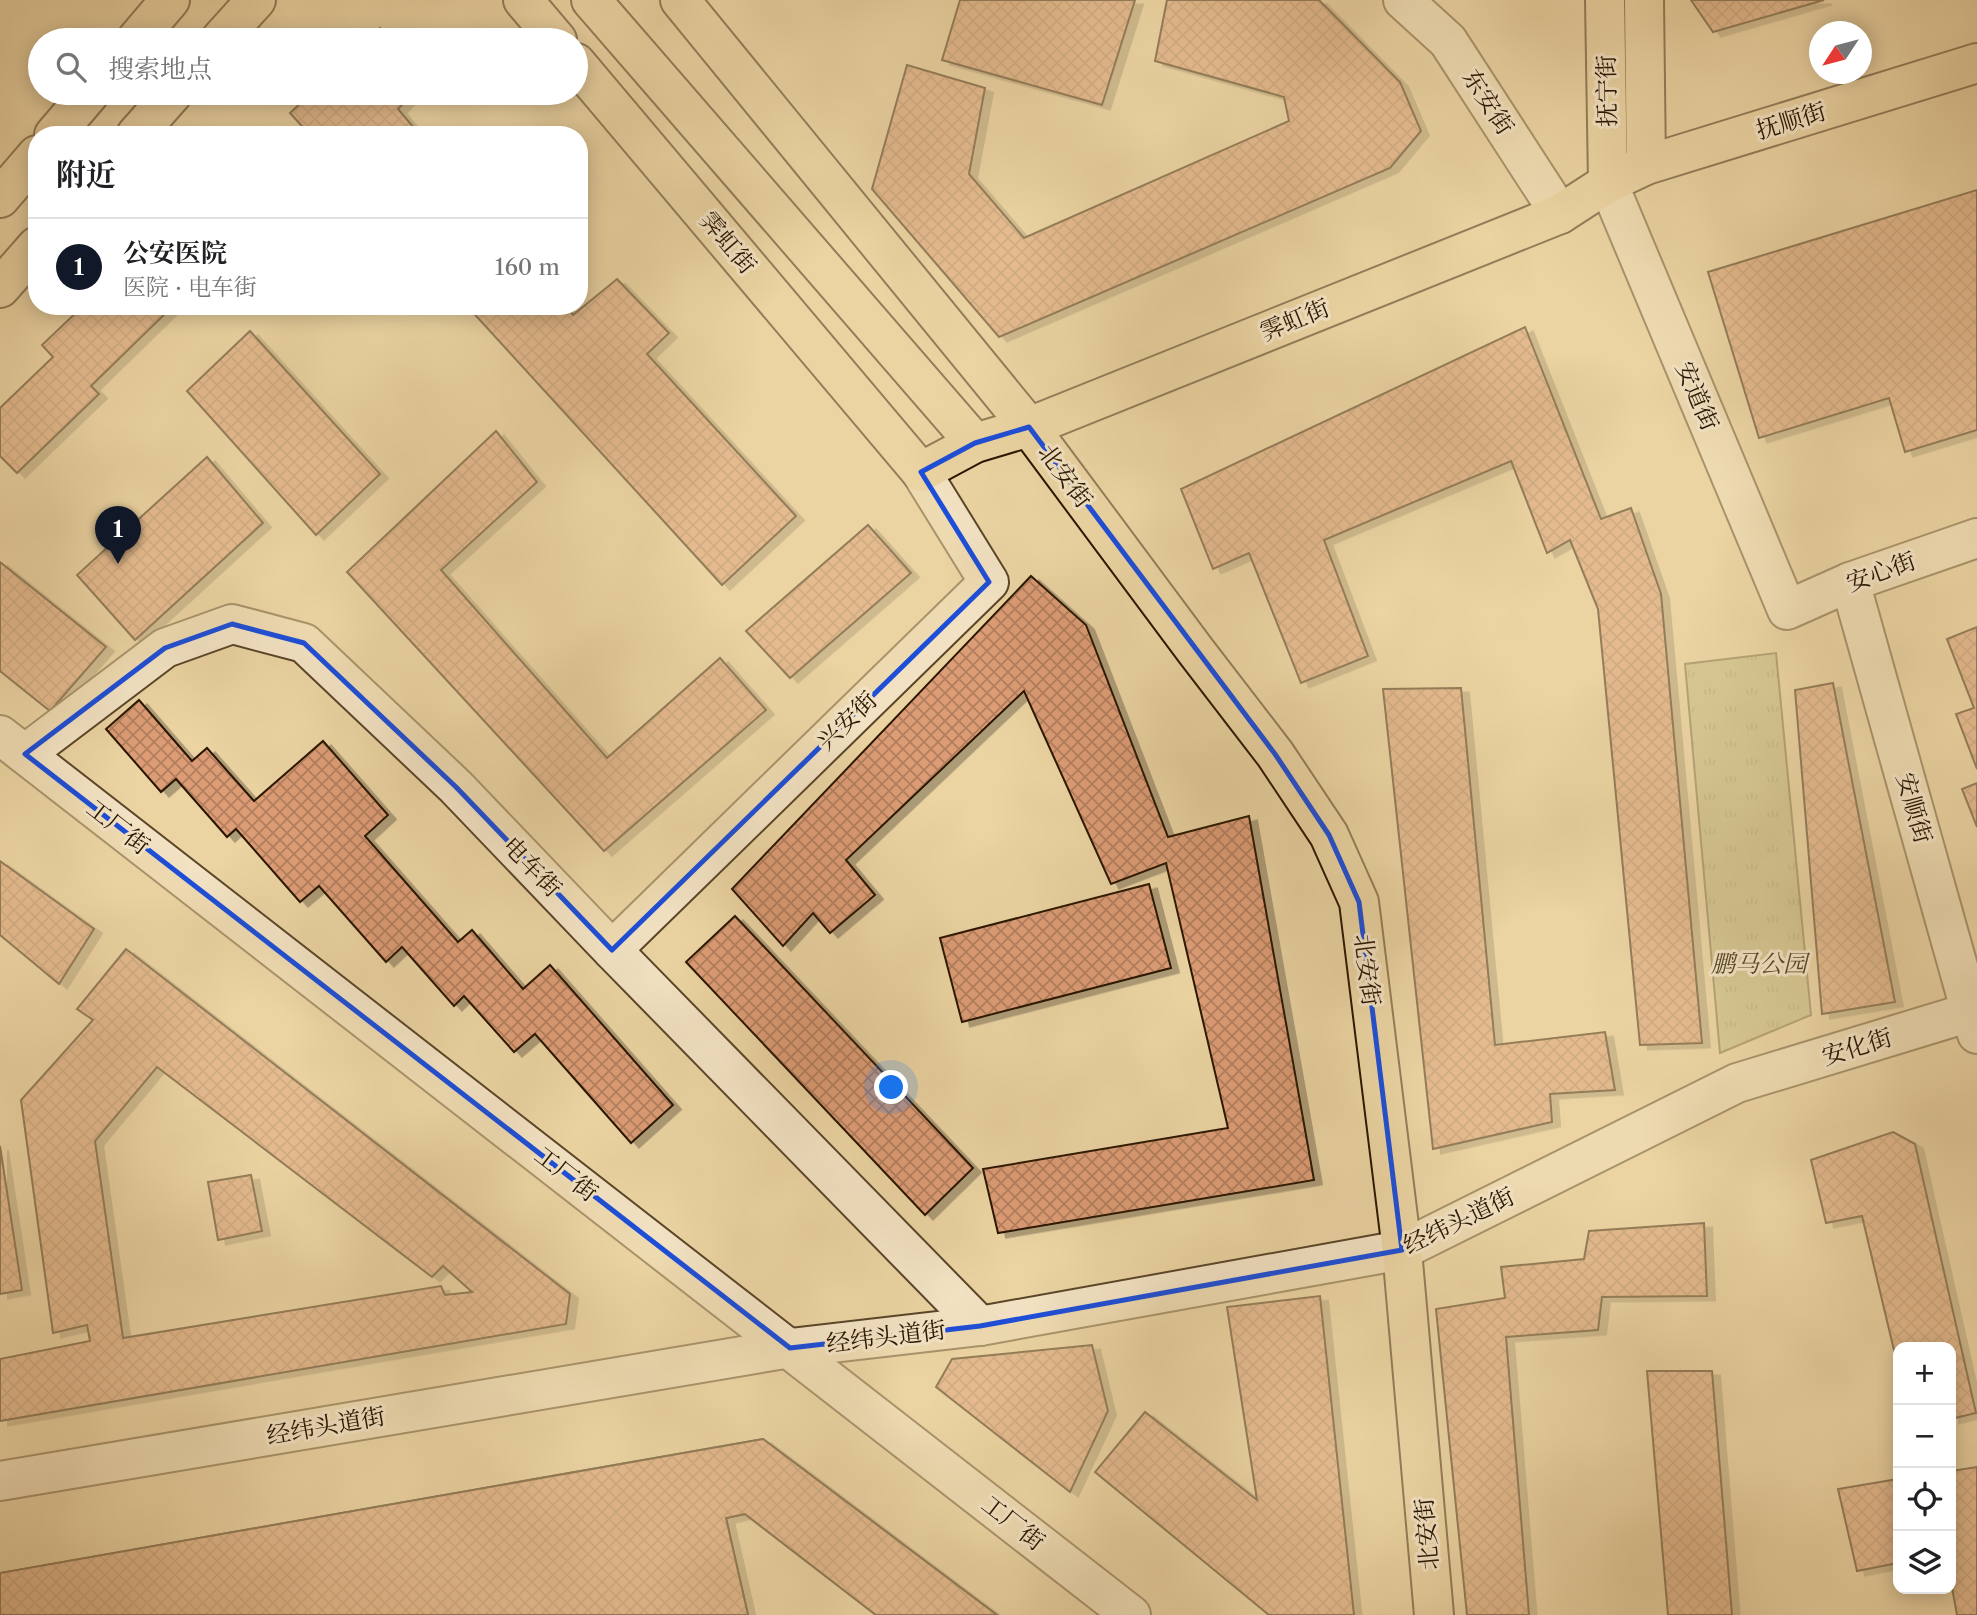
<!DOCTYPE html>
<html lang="zh">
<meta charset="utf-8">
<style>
:root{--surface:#fff;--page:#f6f6f6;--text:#202124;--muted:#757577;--line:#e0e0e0;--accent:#111827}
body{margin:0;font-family:"Libre Caslon Text","Noto Serif SC",serif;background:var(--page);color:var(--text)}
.controls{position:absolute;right:21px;bottom:21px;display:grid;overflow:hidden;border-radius:14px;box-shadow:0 4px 18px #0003}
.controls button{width:63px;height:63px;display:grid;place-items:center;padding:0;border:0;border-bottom:2px solid var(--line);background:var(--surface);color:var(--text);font:35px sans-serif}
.compass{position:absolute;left:1809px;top:21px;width:63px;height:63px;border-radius:50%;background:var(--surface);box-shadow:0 4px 18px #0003;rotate:234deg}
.you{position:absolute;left:892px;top:1088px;width:24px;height:24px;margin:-18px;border:5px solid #fff;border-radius:50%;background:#1a73e8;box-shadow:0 0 0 10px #1a73e833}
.badge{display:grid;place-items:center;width:46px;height:46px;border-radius:50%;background:var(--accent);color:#fff;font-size:23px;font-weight:700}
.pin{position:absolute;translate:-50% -58px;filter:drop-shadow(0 2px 4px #0008)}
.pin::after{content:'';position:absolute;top:37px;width:24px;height:21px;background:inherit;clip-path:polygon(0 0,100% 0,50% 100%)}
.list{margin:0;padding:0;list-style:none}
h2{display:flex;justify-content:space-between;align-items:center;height:91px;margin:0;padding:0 28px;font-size:30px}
h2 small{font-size:23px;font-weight:400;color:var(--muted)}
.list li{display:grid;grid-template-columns:46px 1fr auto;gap:21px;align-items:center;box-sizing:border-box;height:98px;padding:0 28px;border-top:2px solid var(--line)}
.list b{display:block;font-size:26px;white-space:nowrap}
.list p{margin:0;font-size:23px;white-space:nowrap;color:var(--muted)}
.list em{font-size:23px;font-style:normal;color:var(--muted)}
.icon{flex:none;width:38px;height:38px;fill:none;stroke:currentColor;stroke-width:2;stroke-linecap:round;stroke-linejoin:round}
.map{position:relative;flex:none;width:1977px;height:1615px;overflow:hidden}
.search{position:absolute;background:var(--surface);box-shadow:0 4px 18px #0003;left:28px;top:28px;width:560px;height:77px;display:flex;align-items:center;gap:18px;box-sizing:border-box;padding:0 24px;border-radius:38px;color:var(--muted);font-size:26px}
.panel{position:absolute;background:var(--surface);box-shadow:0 4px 18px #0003;left:28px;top:126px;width:560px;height:189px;border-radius:28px}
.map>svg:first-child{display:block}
.grass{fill:url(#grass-tufts);stroke:#746840;stroke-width:2}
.building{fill:url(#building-cross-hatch);stroke:#291601;stroke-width:2;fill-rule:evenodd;filter:url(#shadow)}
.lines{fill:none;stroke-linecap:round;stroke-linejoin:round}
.minor-casing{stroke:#5a4529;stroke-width:42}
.major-casing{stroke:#291601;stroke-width:42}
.minor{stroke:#f2e2c3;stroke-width:38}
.major{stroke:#ebd3a2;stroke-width:38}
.marked{fill:none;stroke:#1d4ed8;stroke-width:5;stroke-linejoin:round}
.labels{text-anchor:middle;stroke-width:6;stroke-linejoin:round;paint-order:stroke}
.street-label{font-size:24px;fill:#291601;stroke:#f2e2c3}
.park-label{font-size:24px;font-style:italic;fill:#564727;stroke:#f2e2c3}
</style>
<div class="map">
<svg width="1977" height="1615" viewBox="0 0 1977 1615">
<defs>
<pattern id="grass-tufts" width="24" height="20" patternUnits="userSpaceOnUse" patternTransform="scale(1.75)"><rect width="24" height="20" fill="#beba80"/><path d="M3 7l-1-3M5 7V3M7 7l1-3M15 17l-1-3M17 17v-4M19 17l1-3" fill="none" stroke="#a39f6d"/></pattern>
<pattern id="building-cross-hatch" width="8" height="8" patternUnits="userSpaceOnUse" patternTransform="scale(1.75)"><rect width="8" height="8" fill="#dc9c75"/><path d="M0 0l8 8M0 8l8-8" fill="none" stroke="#b27e5e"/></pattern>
<filter id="shadow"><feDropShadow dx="8" dy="4.5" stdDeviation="0" flood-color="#0004"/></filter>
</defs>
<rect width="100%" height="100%" fill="#ebd3a2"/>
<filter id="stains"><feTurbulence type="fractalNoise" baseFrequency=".00286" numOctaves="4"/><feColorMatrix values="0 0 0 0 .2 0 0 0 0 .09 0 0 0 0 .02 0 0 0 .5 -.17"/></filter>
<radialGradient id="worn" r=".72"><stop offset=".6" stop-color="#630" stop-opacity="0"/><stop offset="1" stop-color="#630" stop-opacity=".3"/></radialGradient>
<polygon class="grass" points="1776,653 1811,1015 1720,1053 1685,664"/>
<g class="building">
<polygon points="960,0 1135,0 1102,105 942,60"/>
<polygon points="1167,0 1319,0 1400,82 1421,131 1390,168 999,337 872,189 907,65 985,88 969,174 1024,238 1289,121 1284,97 1155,61"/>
<polygon points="1691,0 1824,0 1713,32"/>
<polygon points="380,28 391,40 367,40"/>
<polygon points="311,93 413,93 398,109 420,135 310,135 290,113"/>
<polygon points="1977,190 1977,430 1905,452 1889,398 1759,438 1708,272"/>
<polygon points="617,279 669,333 647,354 796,516 722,585 467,306 566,306 573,315"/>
<polygon points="83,306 173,306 91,386 99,394 17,473 0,456 0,408 53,357 42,345"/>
<polygon points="1525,327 1601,519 1631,508 1661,594 1702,1043 1640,1045 1598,609 1570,540 1547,553 1511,461 1324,540 1368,656 1301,683 1249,553 1213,569 1181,489"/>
<polygon points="250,331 380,474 316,535 187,391"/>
<polygon points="496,431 537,482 441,570 607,758 720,658 766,710 604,851 347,572"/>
<polygon points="207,457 263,523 135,640 77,575"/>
<polygon points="868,525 911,573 790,678 746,631"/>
<polygon points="0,562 106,647 50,711 0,671"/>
<polygon points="1031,576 1086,625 1168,837 1249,816 1314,1180 998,1233 983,1169 1228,1128 1166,863 1111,884 1024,691 846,860 875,895 830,933 813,913 783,946 732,889"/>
<polygon points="1977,627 1977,769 1956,714 1974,708 1947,639"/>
<polygon points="1833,683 1895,1002 1822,1014 1795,690"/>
<polygon points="1461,688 1495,1045 1605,1032 1615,1090 1550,1094 1552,1122 1433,1149 1383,689"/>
<polygon points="139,700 192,761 207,748 254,801 323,741 388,815 365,836 458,942 472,930 523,989 550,965 673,1105 631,1143 535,1034 514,1052 464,996 454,1006 402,947 386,962 319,886 300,902 236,829 227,837 176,779 161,792 106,729"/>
<polygon points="1977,783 1977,827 1962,789"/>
<polygon points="0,861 94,929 59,984 0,935"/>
<polygon points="1149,884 1171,968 962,1022 940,938"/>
<polygon points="735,916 973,1168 925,1215 686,962"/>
<path d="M126,949l444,345 -4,30 -566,97v-62l90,-18 -3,-16 -34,8 -32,-233 72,-80 -16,-11zM157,1067l275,210 11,-11 29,26 -27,3 -4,-9 -318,52 -28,-197z"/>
<polygon points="1893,1132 1915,1144 1976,1413 1951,1419 1951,1347 1898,1347 1898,1367 1862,1216 1826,1223 1811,1160"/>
<polygon points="0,1146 22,1290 0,1294"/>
<polygon points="251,1175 262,1231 218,1240 208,1182"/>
<polygon points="1704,1223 1707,1296 1602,1297 1598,1330 1506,1337 1529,1615 1467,1615 1436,1309 1505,1298 1501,1267 1584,1259 1589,1231"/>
<polygon points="1320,1296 1354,1615 1269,1615 1095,1472 1145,1412 1257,1500 1227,1307"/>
<polygon points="1092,1345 1108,1411 1070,1492 936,1387 952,1359"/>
<polygon points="1647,1371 1712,1371 1732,1615 1668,1615"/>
<polygon points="763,1439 997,1615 876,1615 745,1514 726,1518 748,1615 642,1615 632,1558 325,1611 326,1615 249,1615 249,1611 227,1615 0,1615 0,1573"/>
<polygon points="763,1439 997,1615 876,1615 745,1514 726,1518 748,1615 0,1615 0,1573"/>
<polygon points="1977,1467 1977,1615 1957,1615 1951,1582 1951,1471"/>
<polygon points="1898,1479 1898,1563 1857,1571 1838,1489"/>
</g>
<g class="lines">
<defs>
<g id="minor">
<polyline points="1403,0 1448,41 1560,214"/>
<polyline points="1608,183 1787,610 1850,582 1977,538"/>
<polyline points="1850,582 1977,1034"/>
<polyline points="0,735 1131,1615"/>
<polyline points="25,754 165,648 232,624 304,643 456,787 612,950 980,1326"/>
<polyline points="612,950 989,582 921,472"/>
<polyline points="0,1481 790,1348 980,1326 1402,1250 1737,1083 1977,1010"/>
</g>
<g id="major">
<polyline points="523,0 557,40"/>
<polyline points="591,0 975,443"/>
<polyline points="680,0 1029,427 1195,650 1275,754 1329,835 1359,902 1402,1250 1434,1615"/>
<polyline points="1605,0 1608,183"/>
<polyline points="1644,0 1646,165"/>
<polyline points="136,40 170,0"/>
<polyline points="220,40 256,0"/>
<polyline points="576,63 921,472 975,443 1029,427 1560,214 1608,183 1646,165 1977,63"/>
<polyline points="54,135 90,93"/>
<polyline points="136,135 173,93"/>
<polyline points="0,198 37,155"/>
<polyline points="0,288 37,246"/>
</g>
</defs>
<use href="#minor" class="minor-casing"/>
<use href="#major" class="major-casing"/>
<use href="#minor" class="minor"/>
<use href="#major" class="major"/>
</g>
<path d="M0 0H1977V1615H0ZM1029,427l246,327 54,81 30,67 43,348 -422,76 -190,22 -765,-594 140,-106 67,-24 72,19 152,144 156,163 377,-368 -68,-110 54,-29z" fill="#ebd3a2" fill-opacity=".55" fill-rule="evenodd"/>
<path class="marked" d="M1029,427l246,327 54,81 30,67 43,348 -422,76 -190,22 -765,-594 140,-106 67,-24 72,19 152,144 156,163 377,-368 -68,-110 54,-29z"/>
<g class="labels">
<g class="street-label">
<text transform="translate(1607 91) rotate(-91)" y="8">抚宁街</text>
<text transform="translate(1488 102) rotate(57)" y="8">东安街</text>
<text transform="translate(1791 121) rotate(-17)" y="8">抚顺街</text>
<text transform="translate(728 243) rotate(50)" y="8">霁虹街</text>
<text transform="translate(1295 320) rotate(-22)" y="8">霁虹街</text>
<text transform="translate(1697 396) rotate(67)" y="8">安道街</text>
<text transform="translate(1065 476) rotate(53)" y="8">北安街</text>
<text transform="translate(1881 572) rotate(-20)" y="8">安心街</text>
<text transform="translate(847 721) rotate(-44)" y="8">兴安街</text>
<text transform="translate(1914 808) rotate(74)" y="8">安顺街</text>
<text transform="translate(118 827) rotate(38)" y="8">工厂街</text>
<text transform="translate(532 867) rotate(46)" y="8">电车街</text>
<text transform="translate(1367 970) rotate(83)" y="8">北安街</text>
<text transform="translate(1857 1047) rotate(-17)" y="8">安化街</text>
<text transform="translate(566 1174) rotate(38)" y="8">工厂街</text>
<text transform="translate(1459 1221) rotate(-26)" y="8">经纬头道街</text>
<text transform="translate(886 1337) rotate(-7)" y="8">经纬头道街</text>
<text transform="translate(326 1426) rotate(-10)" y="8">经纬头道街</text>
<text transform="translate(1013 1523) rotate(38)" y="8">工厂街</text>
<text transform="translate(1427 1534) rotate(-95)" y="8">北安街</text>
</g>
<g class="park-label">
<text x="1759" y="972">鹏马公园</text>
</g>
</g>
<rect width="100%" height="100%" filter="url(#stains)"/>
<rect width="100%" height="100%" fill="url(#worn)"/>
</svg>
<div class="controls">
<button>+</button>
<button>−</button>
<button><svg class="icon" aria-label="locate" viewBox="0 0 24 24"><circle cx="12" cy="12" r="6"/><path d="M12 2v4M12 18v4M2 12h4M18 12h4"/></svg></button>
<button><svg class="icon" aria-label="layers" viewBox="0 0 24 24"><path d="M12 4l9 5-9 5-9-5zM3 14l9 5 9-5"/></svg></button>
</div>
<svg class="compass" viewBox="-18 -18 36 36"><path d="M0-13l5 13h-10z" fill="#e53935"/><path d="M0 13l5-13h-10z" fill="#757577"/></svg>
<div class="you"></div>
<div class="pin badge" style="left:118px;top:564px">1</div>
<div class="search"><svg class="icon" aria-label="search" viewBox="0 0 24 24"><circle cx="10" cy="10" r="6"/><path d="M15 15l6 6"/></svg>搜索地点</div>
<section class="panel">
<h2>附近<small></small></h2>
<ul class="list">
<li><span class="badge">1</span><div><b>公安医院</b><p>医院 · 电车街</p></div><em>160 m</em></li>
</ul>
</section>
</div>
